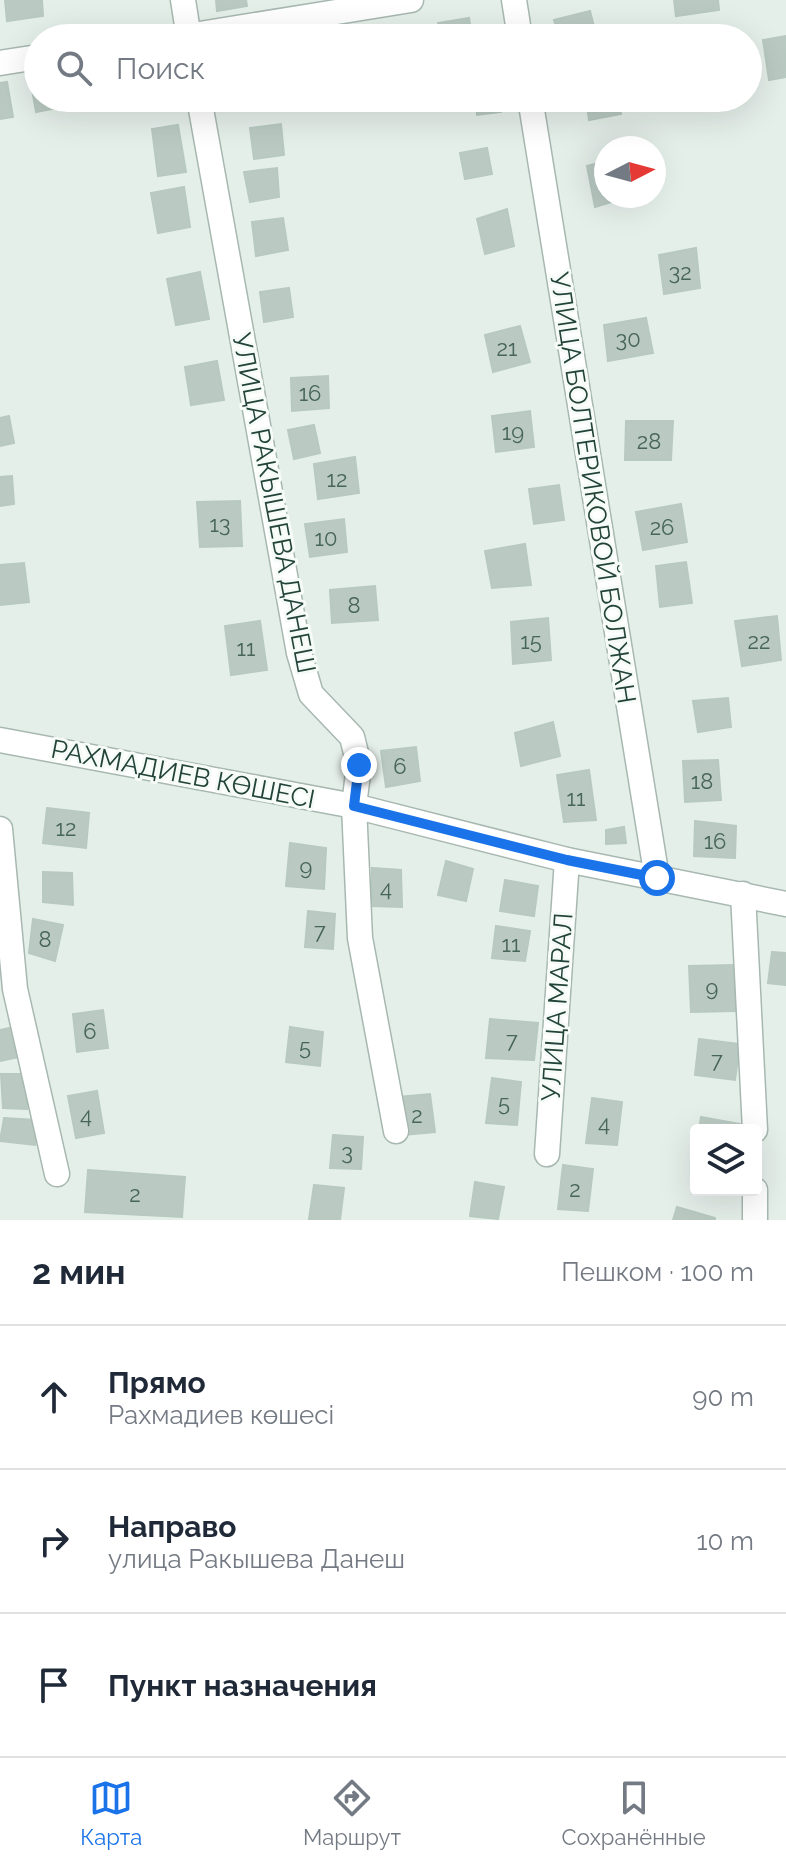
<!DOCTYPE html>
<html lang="ru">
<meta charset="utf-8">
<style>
:root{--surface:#fff;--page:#f2f2f3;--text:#1f2937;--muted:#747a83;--line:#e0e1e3;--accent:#1a73e8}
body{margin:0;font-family:Raleway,sans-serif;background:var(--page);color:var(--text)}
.controls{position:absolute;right:24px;bottom:24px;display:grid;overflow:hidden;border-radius:8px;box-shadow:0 8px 32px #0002}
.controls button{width:72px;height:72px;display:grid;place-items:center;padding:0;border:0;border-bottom:2px solid var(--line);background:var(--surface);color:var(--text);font:40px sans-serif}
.compass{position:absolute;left:594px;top:136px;width:72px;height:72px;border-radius:50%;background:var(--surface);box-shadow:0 8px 32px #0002;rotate:84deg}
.stop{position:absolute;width:24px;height:24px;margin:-18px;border:6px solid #1a73e8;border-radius:50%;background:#fff}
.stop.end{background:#1a73e8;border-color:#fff;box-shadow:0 2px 8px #0008}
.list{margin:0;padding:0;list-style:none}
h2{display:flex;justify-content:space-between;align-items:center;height:104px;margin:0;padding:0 32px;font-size:34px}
h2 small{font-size:26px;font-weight:400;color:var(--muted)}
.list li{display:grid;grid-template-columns:52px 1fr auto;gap:24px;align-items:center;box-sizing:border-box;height:144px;padding:0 32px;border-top:2px solid var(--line)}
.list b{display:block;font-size:30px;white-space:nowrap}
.list p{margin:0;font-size:26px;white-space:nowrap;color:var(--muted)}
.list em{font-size:26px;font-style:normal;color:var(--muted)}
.icon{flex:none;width:44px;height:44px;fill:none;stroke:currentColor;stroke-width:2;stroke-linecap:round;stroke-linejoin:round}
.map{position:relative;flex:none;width:786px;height:1220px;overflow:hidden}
.search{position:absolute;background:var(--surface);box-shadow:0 8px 32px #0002;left:24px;right:24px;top:24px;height:88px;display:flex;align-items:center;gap:20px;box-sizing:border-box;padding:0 28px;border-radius:44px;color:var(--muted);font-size:30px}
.sheet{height:536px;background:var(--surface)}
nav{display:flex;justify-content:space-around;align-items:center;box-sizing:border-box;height:112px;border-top:2px solid var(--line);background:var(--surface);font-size:22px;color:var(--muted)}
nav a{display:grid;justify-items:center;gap:4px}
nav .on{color:var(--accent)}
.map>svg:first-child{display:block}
.building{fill:#bacac3;stroke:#b7c9c1;stroke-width:2}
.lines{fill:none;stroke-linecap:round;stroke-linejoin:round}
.minor-casing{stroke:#a7b8b1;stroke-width:27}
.minor{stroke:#fff;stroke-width:24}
.route{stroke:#1a73e8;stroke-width:10}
.labels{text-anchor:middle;stroke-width:6;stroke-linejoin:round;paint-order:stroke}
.number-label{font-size:22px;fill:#48655c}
.street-label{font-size:26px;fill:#224339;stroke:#f6fbf8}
</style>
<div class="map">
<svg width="786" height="1220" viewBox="0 0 786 1220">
<rect width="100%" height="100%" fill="#e5efea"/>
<g class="building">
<polygon points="5,0 42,0 43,16 7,21"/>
<polygon points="216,0 246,0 247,6 217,11"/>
<polygon points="674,0 718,0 719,10 676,16"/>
<polygon points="590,11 597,38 559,38 554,20"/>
<polygon points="469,18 472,38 440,38 438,23"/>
<polygon points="786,36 786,77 769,80 763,40"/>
<polygon points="38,76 38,98 65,98 67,106 36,112 30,78"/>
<polygon points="7,82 13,117 0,119 0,83"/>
<polygon points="476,98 500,98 501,112 477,115"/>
<polygon points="586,98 619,98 621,114 589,120"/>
<polygon points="281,124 284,155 254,159 250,128"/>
<polygon points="178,125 186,172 158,176 152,129"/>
<polygon points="487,148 492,174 465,179 460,153"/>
<polygon points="606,161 606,196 625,196 625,198 595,207 587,166"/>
<polygon points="277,168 279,197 250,202 244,172"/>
<polygon points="184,187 190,227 158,233 151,193"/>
<polygon points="507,209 514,246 485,254 477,219"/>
<polygon points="283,218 288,250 256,256 252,222"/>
<polygon points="696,248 700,288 664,294 659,255"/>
<polygon points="200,272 209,319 176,325 167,279"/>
<polygon points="289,288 293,317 264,322 260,292"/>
<polygon points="646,318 653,353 608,361 604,325"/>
<polygon points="520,326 530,362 493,372 485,335"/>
<polygon points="217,361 224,400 191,405 185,367"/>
<polygon points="328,376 329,408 292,411 291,378"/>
<polygon points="530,411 534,447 496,452 492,416"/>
<polygon points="9,416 14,443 0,446 0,418"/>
<polygon points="626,421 673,421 671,460 625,460"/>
<polygon points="314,425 320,453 294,459 288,430"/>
<polygon points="355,457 359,493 318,499 314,464"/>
<polygon points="12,476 14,504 0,506 0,477"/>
<polygon points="559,485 564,520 534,524 529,489"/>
<polygon points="240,501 242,546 200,547 197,502"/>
<polygon points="681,504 687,542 643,550 636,512"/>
<polygon points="344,519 347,552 310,557 305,524"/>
<polygon points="525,544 531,585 492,588 485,551"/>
<polygon points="686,562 692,603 660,607 656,566"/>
<polygon points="24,563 29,602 0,605 0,565"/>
<polygon points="375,586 378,620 332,623 330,590"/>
<polygon points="777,616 781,660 742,666 735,621"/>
<polygon points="548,618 551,660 513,664 511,622"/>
<polygon points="260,621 267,670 231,675 225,626"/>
<polygon points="728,698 731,727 698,732 693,701"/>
<polygon points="553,722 560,756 521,766 515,733"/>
<polygon points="416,747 420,781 386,787 381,751"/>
<polygon points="718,760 721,800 685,802 683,761"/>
<polygon points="589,770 596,820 564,822 557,775"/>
<polygon points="47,808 89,813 86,848 43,843"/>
<polygon points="695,821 736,826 735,858 694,856"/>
<polygon points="624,827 626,843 606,844 606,830"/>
<polygon points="290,843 326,848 324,889 286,886"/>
<polygon points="446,861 473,869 466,901 438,895"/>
<polygon points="372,868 401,870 402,907 371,906"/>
<polygon points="43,872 72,873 73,905 43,902"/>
<polygon points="505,880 538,886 534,916 500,911"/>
<polygon points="308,911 335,914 333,949 305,947"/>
<polygon points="33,919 63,925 55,961 29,953"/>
<polygon points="496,926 530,931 525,961 492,958"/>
<polygon points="772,952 786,953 786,985 768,983"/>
<polygon points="735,965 735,1011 691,1012 689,966"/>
<polygon points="103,1010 108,1048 77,1052 73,1014"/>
<polygon points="490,1019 538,1023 534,1060 486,1058"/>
<polygon points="14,1027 19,1057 0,1061 0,1030"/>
<polygon points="290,1027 323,1032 320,1066 286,1062"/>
<polygon points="699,1039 740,1044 735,1080 695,1075"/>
<polygon points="1,1074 26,1074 27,1109 3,1108"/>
<polygon points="492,1078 521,1082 517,1125 486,1123"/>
<polygon points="97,1091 104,1133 76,1138 68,1096"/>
<polygon points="430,1094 435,1132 403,1135 399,1097"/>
<polygon points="592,1098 622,1102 617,1145 586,1143"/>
<polygon points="701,1117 740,1124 739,1130 699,1130"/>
<polygon points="4,1118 35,1120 35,1145 0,1141"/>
<polygon points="333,1135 363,1137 361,1169 330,1168"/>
<polygon points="563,1165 593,1169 588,1211 558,1209"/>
<polygon points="88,1170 185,1177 182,1217 85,1212"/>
<polygon points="475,1182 504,1187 498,1219 470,1216"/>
<polygon points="314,1185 344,1188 340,1220 309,1219"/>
<polygon points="677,1207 715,1218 715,1220 673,1220"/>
</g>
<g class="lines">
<defs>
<g id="minor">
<polyline points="183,0 189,38"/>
<polyline points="514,0 520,38"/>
<polyline points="175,38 411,0"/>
<polyline points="0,63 38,57"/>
<polyline points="199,98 299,653 311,694 352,737 359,765 354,806 360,938 396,1131"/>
<polyline points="530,98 657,878"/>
<polyline points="0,740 354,806 567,860 786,904"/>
<polyline points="0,829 15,989 57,1174"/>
<polyline points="743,894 755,1130"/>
<polyline points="547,1154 567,860"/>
<polyline points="755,1220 755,1190"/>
</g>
</defs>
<use href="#minor" class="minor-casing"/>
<use href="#minor" class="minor"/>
</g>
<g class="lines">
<polyline class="route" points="359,765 354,806 567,860 657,878"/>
</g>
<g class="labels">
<g class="number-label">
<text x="680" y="280">32</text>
<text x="628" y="347">30</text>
<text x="507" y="356">21</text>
<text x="310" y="401">16</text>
<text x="513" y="440">19</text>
<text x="649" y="449">28</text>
<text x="337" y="487">12</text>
<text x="220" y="532">13</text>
<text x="662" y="535">26</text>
<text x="326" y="546">10</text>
<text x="354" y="613">8</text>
<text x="531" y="649">15</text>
<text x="759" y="649">22</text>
<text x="246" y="656">11</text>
<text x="400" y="774">6</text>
<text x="702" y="789">18</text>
<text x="576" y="806">11</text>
<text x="66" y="836">12</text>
<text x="715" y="849">16</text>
<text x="306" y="875">9</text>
<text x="386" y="896">4</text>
<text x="320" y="939">7</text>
<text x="45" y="947">8</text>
<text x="511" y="952">11</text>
<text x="712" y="996">9</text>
<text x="90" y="1039">6</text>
<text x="512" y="1048">7</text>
<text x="305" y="1055">5</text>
<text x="717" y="1068">7</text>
<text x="504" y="1111">5</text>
<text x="86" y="1123">4</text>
<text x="417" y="1123">2</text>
<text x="604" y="1131">4</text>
<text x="347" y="1160">3</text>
<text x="575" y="1197">2</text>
<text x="135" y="1202">2</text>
</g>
<g class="street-label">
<text transform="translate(593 488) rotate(81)" y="9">УЛИЦА БОЛТЕРИКОВОЙ БОЛЖАН</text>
<text transform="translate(274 503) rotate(79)" y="9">УЛИЦА РАКЫШЕВА ДАНЕШ</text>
<text transform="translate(183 774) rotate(11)" y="9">РАХМАДИЕВ КӨШЕСІ</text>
<text transform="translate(557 1007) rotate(-86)" y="9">УЛИЦА МАРАЛ</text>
</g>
</g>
</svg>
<div class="controls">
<button><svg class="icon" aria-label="layers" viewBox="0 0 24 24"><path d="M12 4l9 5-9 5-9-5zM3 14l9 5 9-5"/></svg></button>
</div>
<svg class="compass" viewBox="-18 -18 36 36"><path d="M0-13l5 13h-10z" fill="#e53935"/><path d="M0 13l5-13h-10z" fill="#747a83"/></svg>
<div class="stop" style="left:657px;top:878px"></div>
<div class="stop end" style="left:359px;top:765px"></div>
<div class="search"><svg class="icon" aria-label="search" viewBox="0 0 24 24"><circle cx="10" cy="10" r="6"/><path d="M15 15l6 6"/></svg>Поиск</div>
</div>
<section class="sheet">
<h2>2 мин<small>Пешком · 100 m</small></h2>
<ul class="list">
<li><svg class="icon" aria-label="ahead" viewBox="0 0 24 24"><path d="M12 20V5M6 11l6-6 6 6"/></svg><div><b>Прямо</b><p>Рахмадиев көшесі</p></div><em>90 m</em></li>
<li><svg class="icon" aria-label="right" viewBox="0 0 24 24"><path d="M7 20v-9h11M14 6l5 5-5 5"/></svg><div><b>Направо</b><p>улица Ракышева Данеш</p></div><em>10 m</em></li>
<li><svg class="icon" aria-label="arrive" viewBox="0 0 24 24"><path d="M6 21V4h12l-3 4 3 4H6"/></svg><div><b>Пункт назначения</b></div></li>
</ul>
</section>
<nav>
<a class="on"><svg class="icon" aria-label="map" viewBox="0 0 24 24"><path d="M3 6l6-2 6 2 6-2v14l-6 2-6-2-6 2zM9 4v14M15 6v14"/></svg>Карта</a>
<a><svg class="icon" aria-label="directions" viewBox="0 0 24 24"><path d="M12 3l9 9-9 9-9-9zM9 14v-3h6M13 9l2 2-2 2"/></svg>Маршрут</a>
<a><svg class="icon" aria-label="saved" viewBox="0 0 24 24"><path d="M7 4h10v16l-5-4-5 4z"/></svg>Сохранённые</a>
</nav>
